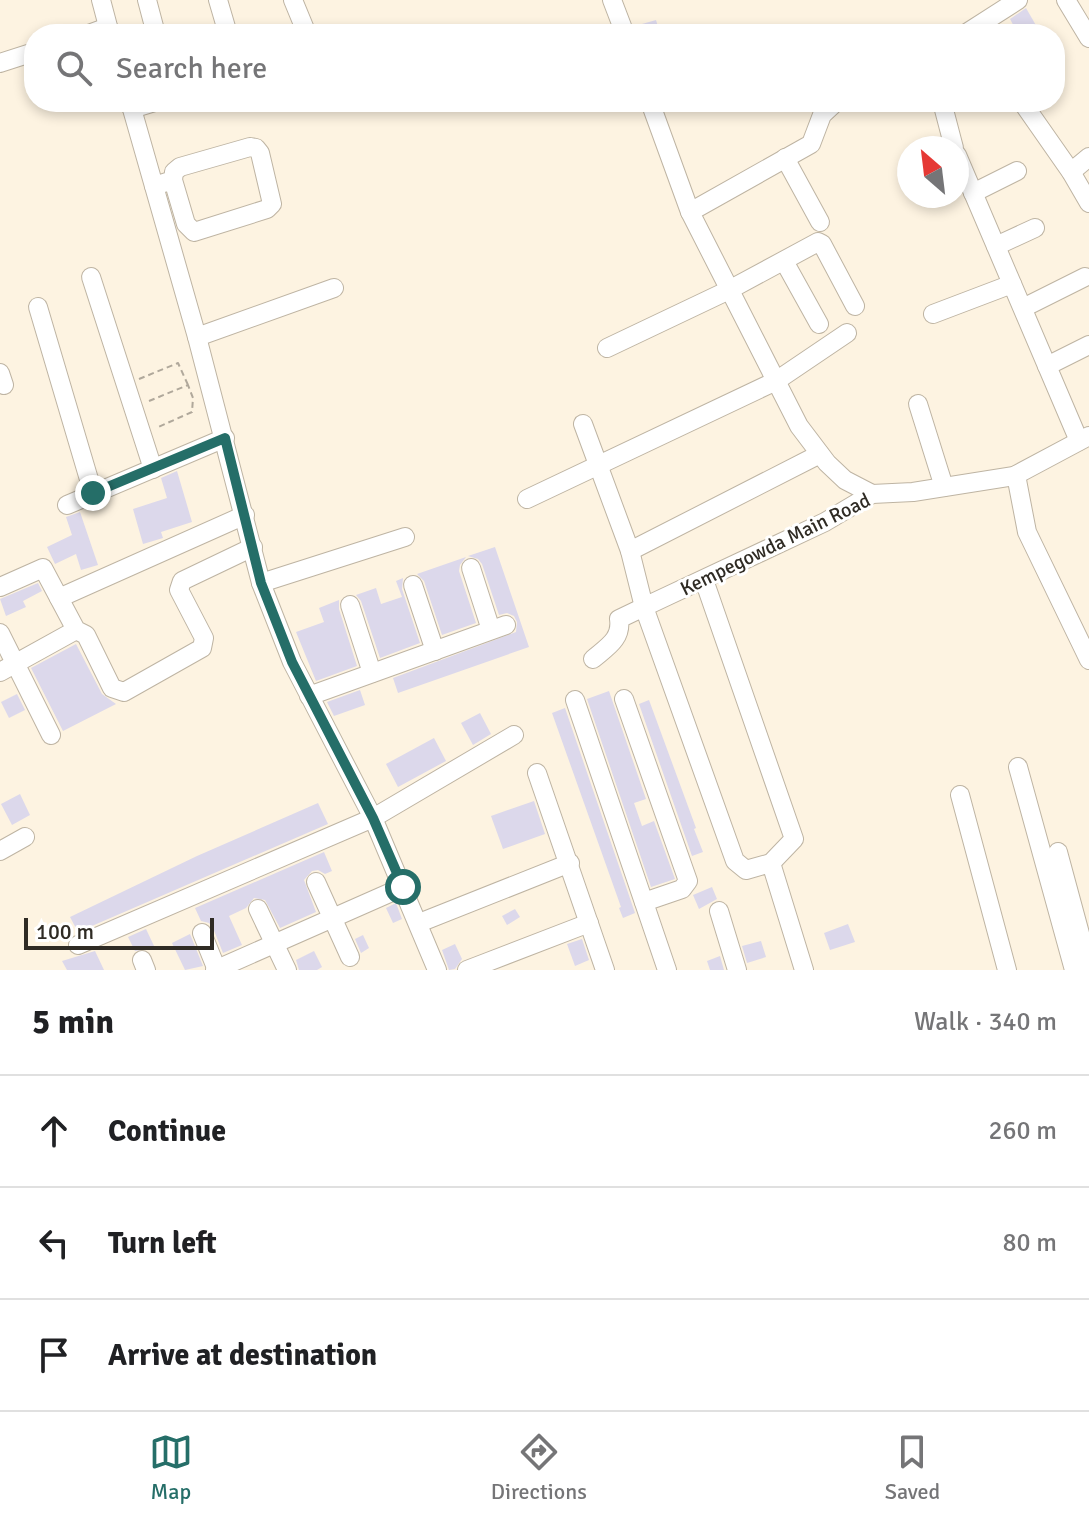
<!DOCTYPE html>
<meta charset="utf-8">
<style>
:root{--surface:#fff;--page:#f6f6f6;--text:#202124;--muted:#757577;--line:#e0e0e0;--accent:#256e68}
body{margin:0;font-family:Signika,sans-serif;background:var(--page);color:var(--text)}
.compass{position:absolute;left:897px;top:136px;width:72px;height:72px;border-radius:50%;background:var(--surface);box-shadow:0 4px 12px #0003;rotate:332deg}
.scale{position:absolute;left:24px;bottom:20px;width:190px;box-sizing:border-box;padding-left:8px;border:4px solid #2f2b24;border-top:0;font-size:22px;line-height:28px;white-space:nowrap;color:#2f2b24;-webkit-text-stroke:6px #fff;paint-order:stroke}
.stop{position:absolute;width:24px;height:24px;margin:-18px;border:6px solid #256e68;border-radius:50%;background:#fff}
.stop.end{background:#256e68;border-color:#fff;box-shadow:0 2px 8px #0008}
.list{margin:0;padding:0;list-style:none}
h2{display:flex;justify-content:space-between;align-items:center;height:104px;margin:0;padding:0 32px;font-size:34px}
h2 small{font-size:26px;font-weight:400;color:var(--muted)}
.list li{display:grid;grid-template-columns:52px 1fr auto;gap:24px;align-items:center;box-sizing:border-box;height:112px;padding:0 32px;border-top:2px solid var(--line)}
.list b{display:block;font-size:30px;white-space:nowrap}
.list em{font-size:26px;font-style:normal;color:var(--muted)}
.icon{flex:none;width:44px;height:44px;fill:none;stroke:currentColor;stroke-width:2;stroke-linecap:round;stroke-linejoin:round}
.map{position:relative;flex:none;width:1089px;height:970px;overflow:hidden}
.search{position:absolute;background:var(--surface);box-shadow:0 4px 12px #0003;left:24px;right:24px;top:24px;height:88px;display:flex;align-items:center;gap:20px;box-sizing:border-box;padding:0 28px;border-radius:32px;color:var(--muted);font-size:30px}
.sheet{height:440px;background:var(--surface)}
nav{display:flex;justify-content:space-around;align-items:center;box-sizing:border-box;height:112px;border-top:2px solid var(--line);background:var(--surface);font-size:22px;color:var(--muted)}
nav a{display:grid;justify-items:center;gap:4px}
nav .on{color:var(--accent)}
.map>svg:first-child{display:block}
.building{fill:#dcd8eb}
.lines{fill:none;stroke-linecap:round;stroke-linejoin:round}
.minor-casing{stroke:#beb4a3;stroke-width:20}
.path{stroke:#b0a89b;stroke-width:2;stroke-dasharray:6 4;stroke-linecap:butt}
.minor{stroke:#fff;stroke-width:18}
.route{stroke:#256e68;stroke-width:10}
.labels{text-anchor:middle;stroke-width:6;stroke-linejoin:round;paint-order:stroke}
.street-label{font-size:20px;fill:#2f2b24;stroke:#fff}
</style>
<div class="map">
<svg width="1089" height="970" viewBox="0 0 1089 970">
<rect width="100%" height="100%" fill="#fdf3e1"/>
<g class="building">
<polygon points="1026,8 1041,34 1018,34 1010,19"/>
<polygon points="656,20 659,30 644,34 642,24"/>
<polygon points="177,471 192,522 161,532 163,538 143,544 133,509 167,498 161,478"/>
<polygon points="80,512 98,565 81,570 76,554 55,564 47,547 72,535 66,517"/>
<polygon points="495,547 529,647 398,693 393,678 516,632 517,622 514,616 507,613 499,615 482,564 478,559 468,556"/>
<polygon points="466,557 460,565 459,571 476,623 442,635 424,581 417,574"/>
<polygon points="403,578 402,589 420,643 380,658 361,601 356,595 376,588 381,604 402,597 396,581"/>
<polygon points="38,583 42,591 23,601 26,607 6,616 0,599"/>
<polygon points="339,600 339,609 357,666 316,681 296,632 324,622 319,608"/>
<polygon points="76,644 102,694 116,704 63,731 31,668"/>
<polygon points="360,690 365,705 334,716 327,702"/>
<polygon points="609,691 646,799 634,803 642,826 654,821 675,879 651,887 587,699"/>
<polygon points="17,694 25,710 9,718 1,702"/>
<polygon points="649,700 696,828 694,829 703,852 692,856 639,704"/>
<polygon points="565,708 635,913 623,918 619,908 621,907 552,713"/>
<polygon points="480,713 491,734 473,745 461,723"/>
<polygon points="434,738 446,761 398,787 386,764"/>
<polygon points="20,794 30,815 12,825 1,804"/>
<polygon points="534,801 545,834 503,849 491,816"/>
<polygon points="318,803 328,824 78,932 70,917 197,856"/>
<polygon points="324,852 332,871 325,874 318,870 312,871 304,880 316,912 280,928 265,900 254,898 246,908 229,916 242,945 223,953 213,928 209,923 201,921 195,908"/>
<polygon points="712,887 717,899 699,909 693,895"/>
<polygon points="396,903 402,919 393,923 386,908"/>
<polygon points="515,909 520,917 507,925 502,916"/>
<polygon points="848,924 855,942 830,950 824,933"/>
<polygon points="146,929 155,948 135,951 128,937"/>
<polygon points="190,934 203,966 185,970 172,943"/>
<polygon points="363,935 369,948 361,953 355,939"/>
<polygon points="582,939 589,960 575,966 567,944"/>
<polygon points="761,941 766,957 747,963 742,946"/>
<polygon points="455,944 462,959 455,969 449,970 442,950"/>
<polygon points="95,951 104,970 67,970 62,961"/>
<polygon points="314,951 322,967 317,970 299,970 296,960"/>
<polygon points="720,956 724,970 710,970 707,961"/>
</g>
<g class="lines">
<defs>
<g id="minor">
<polyline points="101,0 110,34"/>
<polyline points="147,0 156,34"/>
<polyline points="218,0 228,34"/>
<polyline points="293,0 307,34"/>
<polyline points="612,0 625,34"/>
<polyline points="1066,0 1089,38"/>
<polyline points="89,34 108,27"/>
<polyline points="965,34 1018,0"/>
<polyline points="0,63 34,52"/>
<polyline points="130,102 197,337 261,583 292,662 373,818 437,970"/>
<polyline points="650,102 690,212 799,426 827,463 845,480 872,494"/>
<polyline points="942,102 954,148"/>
<polyline points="1022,102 1071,172 1089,203"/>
<polyline points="132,109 155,102"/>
<polyline points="957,155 1079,441"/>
<polyline points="785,158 820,222"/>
<polyline points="1071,172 1089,157"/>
<polyline points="154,186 173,180 174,172 180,167 250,147 256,148 260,153 272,204 267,209 194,232 186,224 173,180"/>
<polyline points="973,193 1017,171"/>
<polyline points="690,212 811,144 822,115 836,102"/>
<polyline points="996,246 1035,228"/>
<polyline points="784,261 819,324"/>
<polyline points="91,277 153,469"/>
<polyline points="38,307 93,493"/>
<polyline points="1023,308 1085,277"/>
<polyline points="933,314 1012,284"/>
<polyline points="197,337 334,288"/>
<polyline points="607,348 729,290 818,242 822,244 855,306"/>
<polyline points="1047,366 1089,345"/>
<polyline points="0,373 4,385"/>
<polyline points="918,404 944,487"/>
<polyline points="583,424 630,551 644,607 825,522 872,494 913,492 1014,476 1089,436"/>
<polyline points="1016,475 1027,532 1089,660"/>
<polyline points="527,499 776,381 847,333"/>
<polyline points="67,505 225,438"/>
<polyline points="630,551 820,454"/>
<polyline points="471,568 491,630"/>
<polyline points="261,583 405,537"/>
<polyline points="413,585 435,651"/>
<polyline points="0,587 43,568 76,630 86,635 112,688 124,692 202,648 204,638 179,590 182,581 253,547"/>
<polyline points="59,598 245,515"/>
<polyline points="350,605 372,673"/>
<polyline points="0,633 51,735"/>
<path d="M593,659c14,-12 29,-20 26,-40l25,-12 91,254 11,9 25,-7 23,-24 -90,-259"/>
<polyline points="0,672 76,630"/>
<polyline points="309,696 506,625"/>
<polyline points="624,699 688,881 682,889 644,902"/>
<polyline points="575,700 667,970"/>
<polyline points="1018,767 1074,970"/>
<polyline points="537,773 605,970"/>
<polyline points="960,795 1007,970"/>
<polyline points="0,851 25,837"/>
<polyline points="1058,852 1089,967"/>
<polyline points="771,863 804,970"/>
<polyline points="316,882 350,957"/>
<polyline points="258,909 287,970"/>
<polyline points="719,911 737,970"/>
<polyline points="419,923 570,863"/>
<polyline points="202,933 217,970"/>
<polyline points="78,945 373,818 514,735"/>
<polyline points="142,960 146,970"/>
<polyline points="215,970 403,887"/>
<polyline points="467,970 589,923"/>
</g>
</defs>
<use href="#minor" class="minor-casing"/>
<g class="path">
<polyline points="139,379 178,363 188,385"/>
<polyline points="149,401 188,385 193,398 192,412 156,428"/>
</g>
<use href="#minor" class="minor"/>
</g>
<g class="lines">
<polyline class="route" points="93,493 225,438 261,583 292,662 373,818 403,887"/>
</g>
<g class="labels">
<g class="street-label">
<text transform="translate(775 544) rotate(-26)" y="7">Kempegowda Main Road</text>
</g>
</g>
</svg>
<svg class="compass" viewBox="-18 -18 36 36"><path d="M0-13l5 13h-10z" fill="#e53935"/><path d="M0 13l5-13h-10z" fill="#757577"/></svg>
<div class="scale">100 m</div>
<div class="stop" style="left:403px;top:887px"></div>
<div class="stop end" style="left:93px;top:493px"></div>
<div class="search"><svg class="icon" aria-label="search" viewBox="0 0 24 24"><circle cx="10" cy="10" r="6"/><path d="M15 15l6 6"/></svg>Search here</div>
</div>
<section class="sheet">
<h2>5 min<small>Walk · 340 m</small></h2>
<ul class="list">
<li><svg class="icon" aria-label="ahead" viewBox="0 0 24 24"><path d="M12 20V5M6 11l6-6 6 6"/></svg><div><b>Continue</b></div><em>260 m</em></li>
<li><svg class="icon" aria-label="left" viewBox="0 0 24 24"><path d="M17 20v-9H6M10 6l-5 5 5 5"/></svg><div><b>Turn left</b></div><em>80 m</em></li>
<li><svg class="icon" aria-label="arrive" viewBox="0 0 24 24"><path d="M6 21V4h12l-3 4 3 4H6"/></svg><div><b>Arrive at destination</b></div></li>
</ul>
</section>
<nav>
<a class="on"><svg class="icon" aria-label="map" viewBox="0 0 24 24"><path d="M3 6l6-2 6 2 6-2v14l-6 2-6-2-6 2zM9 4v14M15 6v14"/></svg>Map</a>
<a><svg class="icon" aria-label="directions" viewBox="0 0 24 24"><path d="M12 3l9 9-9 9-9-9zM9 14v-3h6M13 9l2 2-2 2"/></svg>Directions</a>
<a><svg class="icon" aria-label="saved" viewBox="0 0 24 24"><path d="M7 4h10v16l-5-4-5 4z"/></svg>Saved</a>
</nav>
